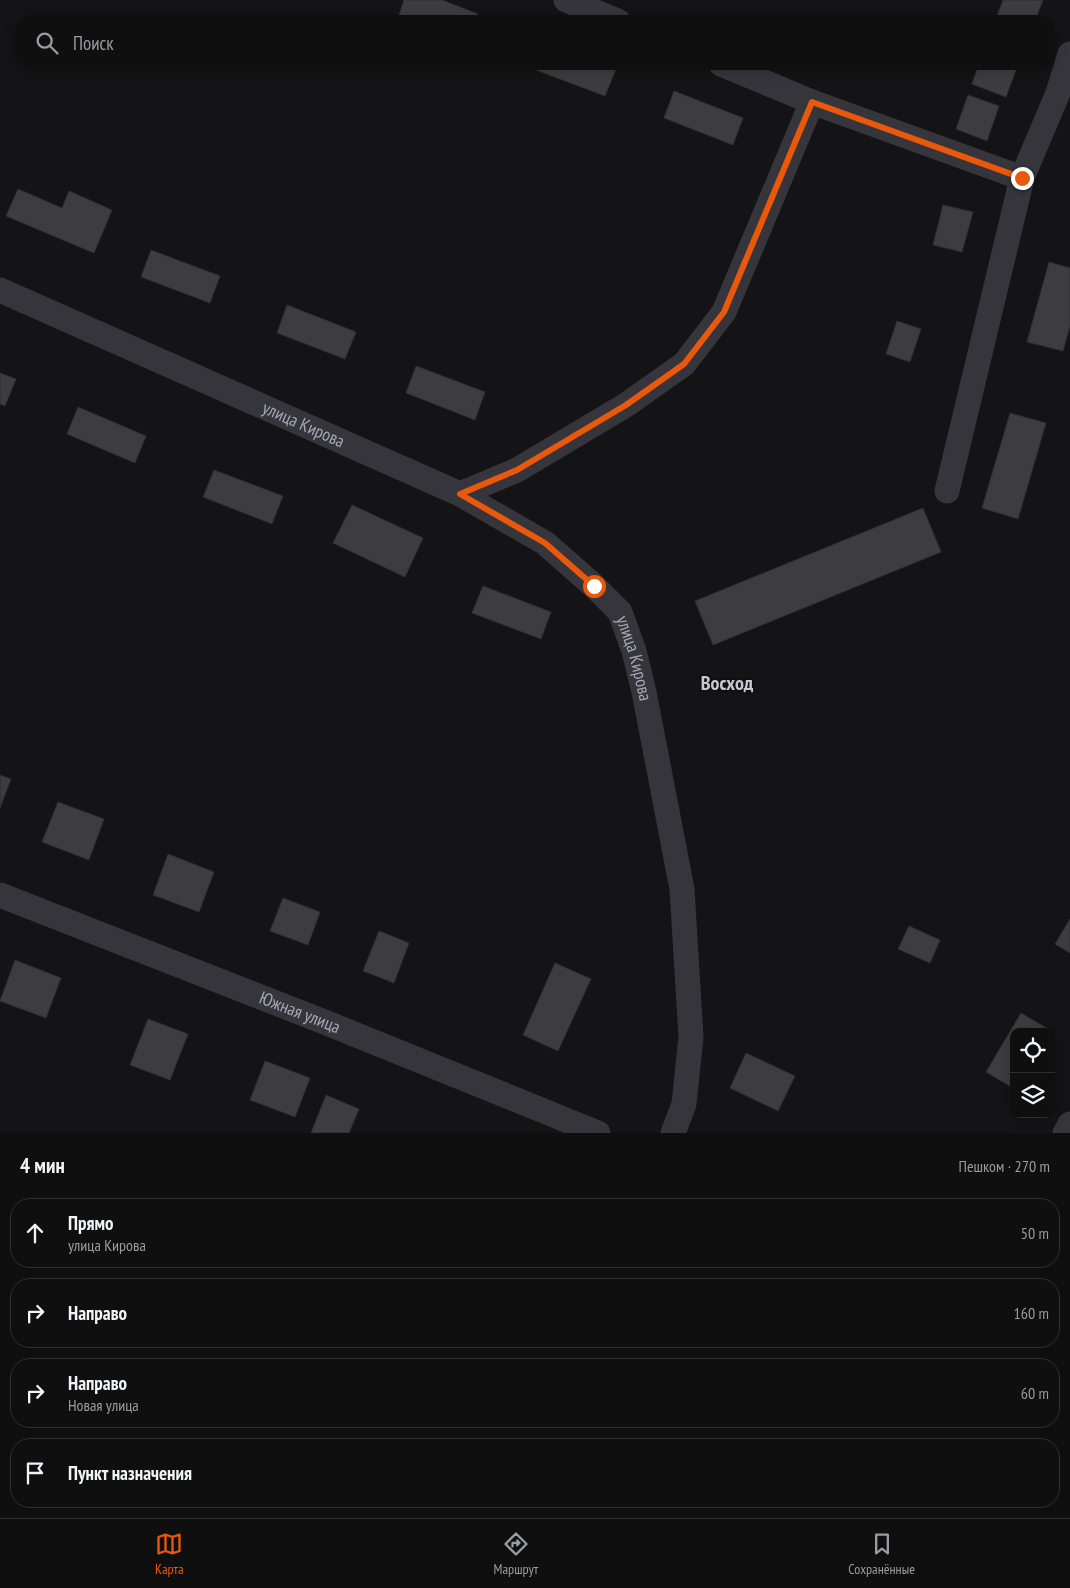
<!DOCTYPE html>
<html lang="ru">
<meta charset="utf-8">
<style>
:root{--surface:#0f0f10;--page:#1d1d1e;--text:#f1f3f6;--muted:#9b9c9f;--line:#2f2f30;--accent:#ea580c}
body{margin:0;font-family:"PT Sans Narrow",sans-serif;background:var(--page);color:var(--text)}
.controls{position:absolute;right:15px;bottom:15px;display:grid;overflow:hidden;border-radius:10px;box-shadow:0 2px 12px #0003}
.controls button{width:45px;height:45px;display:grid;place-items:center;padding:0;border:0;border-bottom:1px solid var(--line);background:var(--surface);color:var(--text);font:25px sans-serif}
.stop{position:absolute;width:15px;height:15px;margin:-11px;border:4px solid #ea580c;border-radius:50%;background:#fff}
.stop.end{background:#ea580c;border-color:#fff;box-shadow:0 1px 5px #0008}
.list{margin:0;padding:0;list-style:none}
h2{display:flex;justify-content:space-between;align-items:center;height:65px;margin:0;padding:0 20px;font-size:21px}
h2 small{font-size:16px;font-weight:400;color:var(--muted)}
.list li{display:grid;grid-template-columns:32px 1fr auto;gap:15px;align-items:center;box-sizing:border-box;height:70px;margin:0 10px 10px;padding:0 10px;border:1px solid var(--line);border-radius:20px}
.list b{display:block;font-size:19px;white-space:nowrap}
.list p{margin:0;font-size:16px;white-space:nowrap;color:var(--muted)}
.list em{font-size:16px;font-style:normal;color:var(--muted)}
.icon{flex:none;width:28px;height:28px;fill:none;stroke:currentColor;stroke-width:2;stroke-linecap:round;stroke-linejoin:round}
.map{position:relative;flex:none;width:1070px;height:1133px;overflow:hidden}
.search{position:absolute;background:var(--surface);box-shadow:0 2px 12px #0003;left:15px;right:15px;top:15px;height:55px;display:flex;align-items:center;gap:12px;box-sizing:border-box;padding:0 18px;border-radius:20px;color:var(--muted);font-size:19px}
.sheet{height:385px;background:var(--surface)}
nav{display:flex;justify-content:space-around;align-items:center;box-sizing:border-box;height:70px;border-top:1px solid var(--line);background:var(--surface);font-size:14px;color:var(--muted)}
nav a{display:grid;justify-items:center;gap:2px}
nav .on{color:var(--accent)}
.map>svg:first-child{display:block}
.building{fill:#3c3c41;stroke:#2f2e32}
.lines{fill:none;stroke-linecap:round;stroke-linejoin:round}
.minor{stroke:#35353b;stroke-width:25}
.route{stroke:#ea580c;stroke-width:6}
.labels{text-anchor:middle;stroke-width:4;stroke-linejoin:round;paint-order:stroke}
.street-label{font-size:18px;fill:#a5a8b7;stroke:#0f0f11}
.quarter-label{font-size:20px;font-weight:bold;fill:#c6c8d3;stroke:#0f0f11}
</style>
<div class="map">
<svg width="1070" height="1133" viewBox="0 0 1070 1133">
<rect width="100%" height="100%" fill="#141416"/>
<g class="building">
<polygon points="404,0 442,0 478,14 475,21 415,21 399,15"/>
<polygon points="1003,0 1043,0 1035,21 1002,21 996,19"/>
<polygon points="539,64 602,64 616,69 605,96 536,70"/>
<polygon points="979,64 1009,64 1017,67 1006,97 972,84"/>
<polygon points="674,91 743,118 733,145 664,118"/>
<polygon points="968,95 999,106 987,141 956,129"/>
<polygon points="18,189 62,208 69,191 112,210 94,253 6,216"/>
<polygon points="943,205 973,212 962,252 933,245"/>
<polygon points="151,250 220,276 210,303 141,277"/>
<polygon points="1049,262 1070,268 1070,326 1063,351 1027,342"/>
<polygon points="287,305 356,332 345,359 277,333"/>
<polygon points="897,321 921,329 910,362 886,354"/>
<polygon points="416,366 485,392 475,420 406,393"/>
<polygon points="0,373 16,379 5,406 0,404"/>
<polygon points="78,407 146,436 135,463 67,434"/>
<polygon points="1010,413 1046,423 1018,519 982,508"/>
<polygon points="214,470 283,496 272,524 203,497"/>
<polygon points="352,505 423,538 405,577 333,543"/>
<polygon points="923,508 941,552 713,645 695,601"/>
<polygon points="483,586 551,612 541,639 472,613"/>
<polygon points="0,775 11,779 0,808"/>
<polygon points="58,802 104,819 89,860 42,842"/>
<polygon points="168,854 214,872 199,912 153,895"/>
<polygon points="283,898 320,912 308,945 270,931"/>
<polygon points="1070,919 1070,953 1055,944"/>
<polygon points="909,926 940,940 930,963 898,949"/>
<polygon points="379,931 409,943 394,983 363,971"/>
<polygon points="15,960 61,978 46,1018 0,1001"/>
<polygon points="555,963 591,979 558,1051 523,1035"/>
<polygon points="1021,1013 1048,1029 1046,1032 1014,1032 1013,1088 986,1072"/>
<polygon points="148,1019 188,1034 170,1080 130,1065"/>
<polygon points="746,1053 795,1076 778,1111 730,1088"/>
<polygon points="265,1061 310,1078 295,1117 250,1100"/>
<polygon points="326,1095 359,1109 349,1133 311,1133"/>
</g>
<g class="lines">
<g class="minor">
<polyline points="566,0 618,21"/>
<polyline points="721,64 812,102 1022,178"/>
<path id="s1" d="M0,290l460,204 85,49 49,43 26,26 14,39 10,41 38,197 9,148 -7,67 -11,29"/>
<polyline points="947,491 1022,178 1058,93 1070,54"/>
<polyline points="460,494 517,470 626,405 684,364 724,312 812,102"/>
<path id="s2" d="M0,895l332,130 266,108"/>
<polyline points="1065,1133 1070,1124"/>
</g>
</g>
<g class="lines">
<polyline class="route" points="594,586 545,543 460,494 517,470 626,405 684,364 724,312 812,102 1022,178"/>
</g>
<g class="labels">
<g class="street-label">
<text dy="6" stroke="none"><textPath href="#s1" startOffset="332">улица Кирова</textPath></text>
<text dy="6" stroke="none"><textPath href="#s1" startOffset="752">улица Кирова</textPath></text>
<text dy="6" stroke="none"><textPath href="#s2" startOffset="322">Южная улица</textPath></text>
</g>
<g class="quarter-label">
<text x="727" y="690">Восход</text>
</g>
</g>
</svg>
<div class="controls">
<button><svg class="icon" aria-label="locate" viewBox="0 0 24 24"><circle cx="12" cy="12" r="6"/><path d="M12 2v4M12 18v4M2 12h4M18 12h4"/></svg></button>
<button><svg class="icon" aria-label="layers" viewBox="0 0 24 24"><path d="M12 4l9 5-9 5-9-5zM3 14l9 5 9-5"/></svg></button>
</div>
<div class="stop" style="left:594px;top:586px"></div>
<div class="stop end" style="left:1022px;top:178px"></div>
<div class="search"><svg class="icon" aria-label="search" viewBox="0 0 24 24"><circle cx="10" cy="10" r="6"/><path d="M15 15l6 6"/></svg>Поиск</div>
</div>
<section class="sheet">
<h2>4 мин<small>Пешком · 270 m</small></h2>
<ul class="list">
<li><svg class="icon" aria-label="ahead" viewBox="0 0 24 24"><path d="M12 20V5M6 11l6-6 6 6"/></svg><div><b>Прямо</b><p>улица Кирова</p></div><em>50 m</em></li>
<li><svg class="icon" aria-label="right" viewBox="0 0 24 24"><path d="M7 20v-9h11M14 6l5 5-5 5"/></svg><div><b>Направо</b></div><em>160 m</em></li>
<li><svg class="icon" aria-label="right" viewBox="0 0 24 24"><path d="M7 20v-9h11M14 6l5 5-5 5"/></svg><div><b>Направо</b><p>Новая улица</p></div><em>60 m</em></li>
<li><svg class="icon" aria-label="arrive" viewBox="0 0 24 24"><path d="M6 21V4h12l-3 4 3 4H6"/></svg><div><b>Пункт назначения</b></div></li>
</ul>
</section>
<nav>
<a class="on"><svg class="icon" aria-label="map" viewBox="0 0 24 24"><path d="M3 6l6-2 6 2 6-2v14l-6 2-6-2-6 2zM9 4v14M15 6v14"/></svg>Карта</a>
<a><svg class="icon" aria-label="directions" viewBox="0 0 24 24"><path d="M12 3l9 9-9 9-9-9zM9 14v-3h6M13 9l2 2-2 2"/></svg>Маршрут</a>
<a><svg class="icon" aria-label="saved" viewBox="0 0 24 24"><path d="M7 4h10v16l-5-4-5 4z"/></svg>Сохранённые</a>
</nav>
